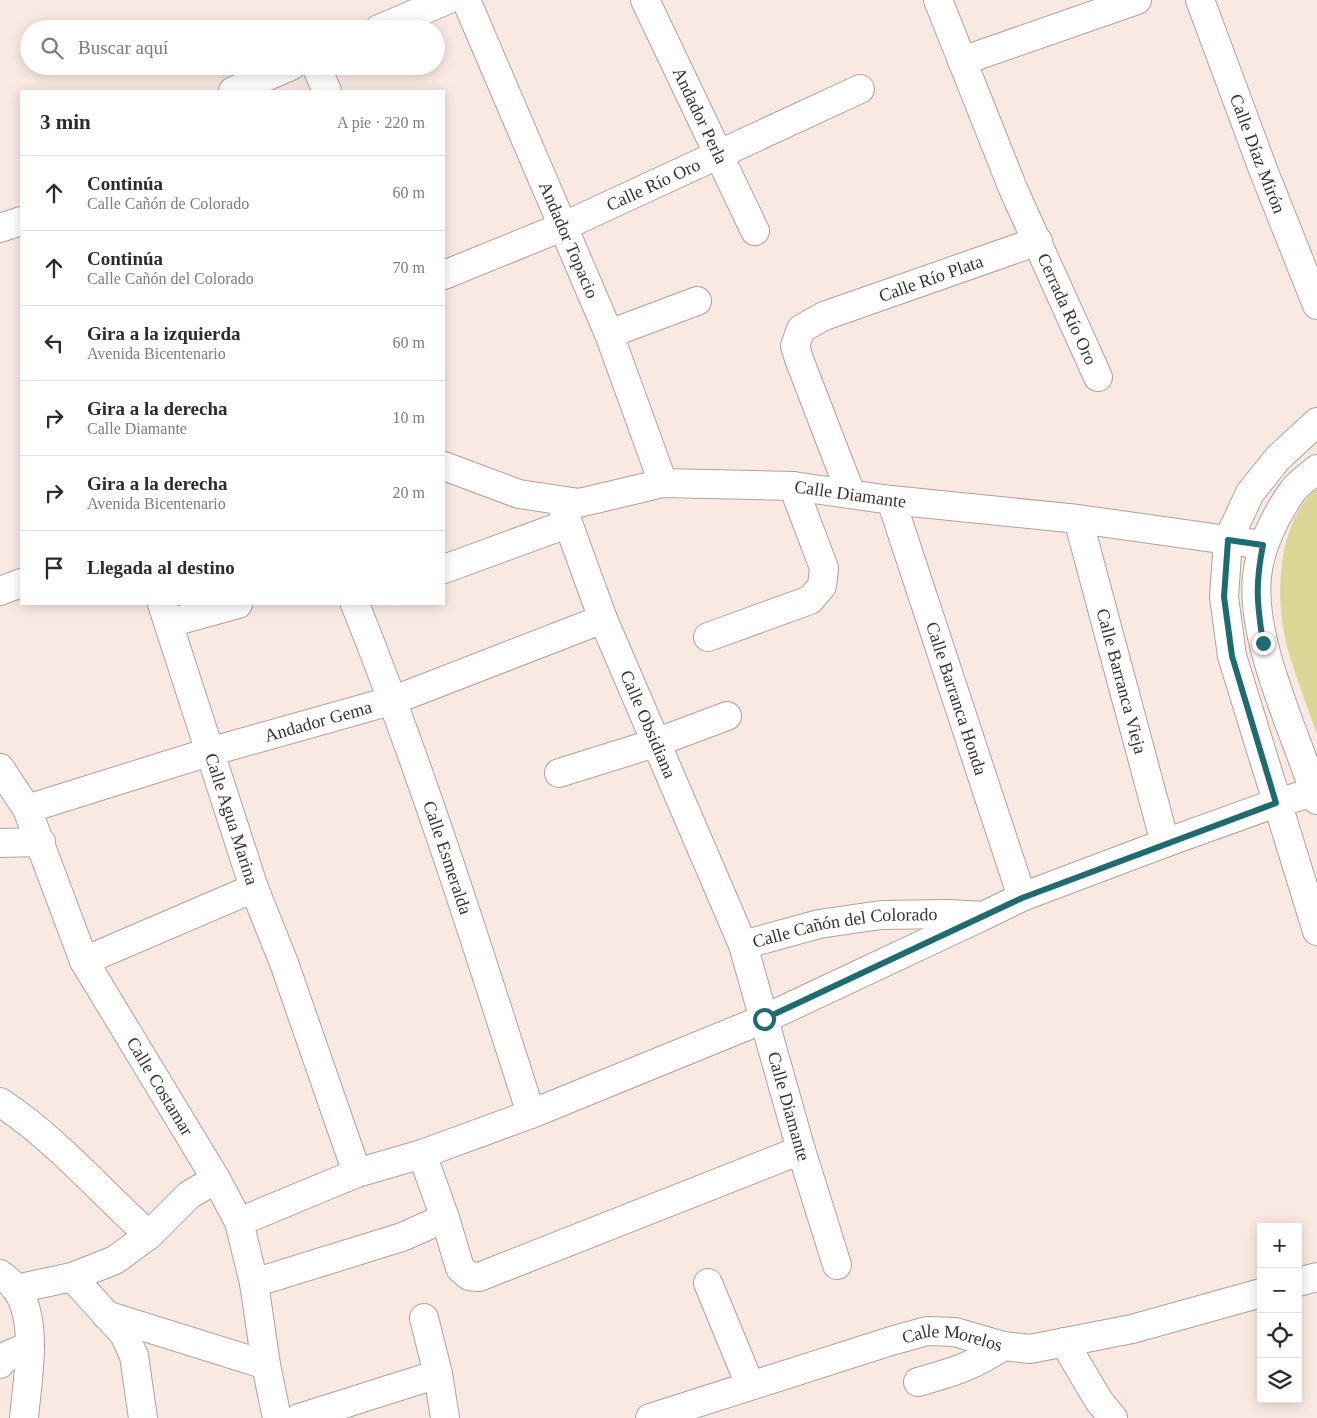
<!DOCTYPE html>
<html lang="es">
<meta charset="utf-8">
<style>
:root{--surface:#fff;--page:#f7f7f7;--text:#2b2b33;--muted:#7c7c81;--line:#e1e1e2}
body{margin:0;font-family:Georgia,serif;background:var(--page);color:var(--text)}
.controls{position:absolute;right:15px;bottom:15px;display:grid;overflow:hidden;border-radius:0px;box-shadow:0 2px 12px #0003}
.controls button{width:45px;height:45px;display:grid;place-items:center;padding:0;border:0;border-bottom:1px solid var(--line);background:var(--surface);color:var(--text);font:25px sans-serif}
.stop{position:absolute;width:15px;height:15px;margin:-11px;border:4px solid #1f6b72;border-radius:50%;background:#fff}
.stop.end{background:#1f6b72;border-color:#fff;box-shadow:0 1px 5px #0008}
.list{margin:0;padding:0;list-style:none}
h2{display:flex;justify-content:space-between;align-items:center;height:65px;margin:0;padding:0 20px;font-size:21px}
h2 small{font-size:16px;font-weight:400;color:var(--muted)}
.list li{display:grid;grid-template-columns:32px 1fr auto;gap:15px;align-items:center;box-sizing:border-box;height:75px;padding:0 20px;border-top:1px solid var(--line)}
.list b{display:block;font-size:19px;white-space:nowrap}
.list p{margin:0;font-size:16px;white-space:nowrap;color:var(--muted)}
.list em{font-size:16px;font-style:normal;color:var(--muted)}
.icon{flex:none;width:28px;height:28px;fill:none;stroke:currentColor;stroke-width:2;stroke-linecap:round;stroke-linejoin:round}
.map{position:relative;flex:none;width:1317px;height:1418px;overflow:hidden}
.search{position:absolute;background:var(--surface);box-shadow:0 2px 12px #0003;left:20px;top:20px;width:425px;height:55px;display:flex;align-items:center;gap:12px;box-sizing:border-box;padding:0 18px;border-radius:28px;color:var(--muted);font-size:19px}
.panel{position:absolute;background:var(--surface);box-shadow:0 2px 12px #0003;left:20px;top:90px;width:425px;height:515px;border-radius:0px}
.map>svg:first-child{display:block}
.green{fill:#dad796}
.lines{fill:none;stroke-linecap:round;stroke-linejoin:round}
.street-casing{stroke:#b1a19b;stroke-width:30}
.secondary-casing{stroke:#b1a19b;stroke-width:30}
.street{stroke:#fff;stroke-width:28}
.secondary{stroke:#fff;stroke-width:28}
.route{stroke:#1f6b72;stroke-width:6}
.labels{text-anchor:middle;stroke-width:5;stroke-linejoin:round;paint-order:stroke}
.street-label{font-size:18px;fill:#3a3331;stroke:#fae9e3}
</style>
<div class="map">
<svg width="1317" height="1418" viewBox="0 0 1317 1418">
<rect width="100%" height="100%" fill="#fae9e3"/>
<path class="green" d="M1317,488v246c-10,-28 -21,-56 -29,-84 -14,-49 -12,-127 29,-162z"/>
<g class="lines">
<defs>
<g id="street">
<path id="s1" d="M466,0l143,334 54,149"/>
<path id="s2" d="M645,0l110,231"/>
<path id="s3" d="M938,0l76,191 84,186"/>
<polyline points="379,29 447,0"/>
<polyline points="962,61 1137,0"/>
<polyline points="316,66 327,91"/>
<polyline points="233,91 291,66"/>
<polyline points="0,228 21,221"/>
<path id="s4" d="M444,275l118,-48 298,-138"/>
<polyline points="609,334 697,301"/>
<path id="s5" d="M444,466l75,28 60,9 84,-20 130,3 98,14 187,19 185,26"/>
<path id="s6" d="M851,494l-52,-135 -4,-13 6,-17 23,-13 214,-75"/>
<path id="s7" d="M891,500l131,397"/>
<path id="s8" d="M560,501l43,118 140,326 58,205 36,115"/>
<path id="s9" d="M1078,519l87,324"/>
<polyline points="444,569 567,524"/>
<polyline points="0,591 21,583"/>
<path id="s10" d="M162,604l92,284 30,75 73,210"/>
<path id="s11" d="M355,604c67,167 121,338 176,510"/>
<polyline points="169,623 238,604"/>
<polyline points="708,637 810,600 822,586 824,568 793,486"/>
<path id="s12" d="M0,768l27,41 57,152 132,218 23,43 15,61 12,82 11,53"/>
<polyline points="559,773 655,743 727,716"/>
<path id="s13" d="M27,809l182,-57 185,-52 209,-81"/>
<polyline points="0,843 41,842"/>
<path id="s14" d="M743,945l76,-21 62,-9 67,-1 35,2 39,-19 143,-54 111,-40 39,-11"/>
<polyline points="84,961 254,888"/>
<path d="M0,1102c56,37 99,88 149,133"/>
<polyline points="422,1154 445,1218 460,1268 469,1276 479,1277 801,1150"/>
<polyline points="239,1222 357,1173 422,1154 531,1114 764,1019 983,916"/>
<path d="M0,1274c6,5 13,10 17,16 22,32 10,92 7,128"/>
<polyline points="72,1277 124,1334 134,1356 143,1418"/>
<polyline points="1298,1282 1317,1277"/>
<polyline points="254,1283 402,1237 445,1218"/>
<polyline points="708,1283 750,1385"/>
<polyline points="16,1289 72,1277 115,1260 149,1235 189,1195 216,1179"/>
<polyline points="106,1315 266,1365"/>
<polyline points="424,1318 438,1374 445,1418"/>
<polyline points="1064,1342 1099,1401 1113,1418"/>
<polyline points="0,1364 8,1355 30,1346"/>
<path d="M918,1382c32,-9 59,-17 85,-36"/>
<polyline points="299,1418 438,1374"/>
<path id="s15" d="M650,1418l241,-77 36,-10 28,1 48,14 27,3 102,-20 129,-36"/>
</g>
<g id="secondary">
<path id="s16" d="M1200,0l64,172 53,133"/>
<polyline points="1317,422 1278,458 1250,493 1228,540 1224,597 1232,656 1317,931"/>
<path d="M1317,469c-8,7 -19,14 -25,23 -17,24 -32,55 -35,84 -7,66 40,160 60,224"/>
</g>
</defs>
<use href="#street" class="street-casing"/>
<use href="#secondary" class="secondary-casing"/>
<use href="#street" class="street"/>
<use href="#secondary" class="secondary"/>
</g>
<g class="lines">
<path class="route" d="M764,1019l258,-121 254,-95 -44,-147 -8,-59 4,-57 35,5c-8,40 -6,58 0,98"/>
</g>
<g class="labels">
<g class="street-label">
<text dy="6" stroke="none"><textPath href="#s2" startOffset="128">Andador Perla</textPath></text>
<text dy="6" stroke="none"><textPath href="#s16" startOffset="164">Calle Díaz Mirón</textPath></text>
<text dy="6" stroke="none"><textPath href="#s4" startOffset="228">Calle Río Oro</textPath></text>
<text dy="6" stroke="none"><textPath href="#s1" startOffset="261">Andador Topacio</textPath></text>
<text dy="6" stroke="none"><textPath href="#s6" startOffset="316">Calle Río Plata</textPath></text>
<text dy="6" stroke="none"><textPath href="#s3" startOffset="335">Cerrada Río Oro</textPath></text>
<text dy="6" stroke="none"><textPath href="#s5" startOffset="415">Calle Diamante</textPath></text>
<text dy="6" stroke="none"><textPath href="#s9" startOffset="168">Calle Barranca Vieja</textPath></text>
<text dy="6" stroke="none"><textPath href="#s7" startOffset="209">Calle Barranca Honda</textPath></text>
<text dy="6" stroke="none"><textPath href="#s13" startOffset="304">Andador Gema</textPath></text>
<text dy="6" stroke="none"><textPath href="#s8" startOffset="240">Calle Obsidiana</textPath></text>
<text dy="6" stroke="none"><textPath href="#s10" startOffset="226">Calle Agua Marina</textPath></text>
<text dy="6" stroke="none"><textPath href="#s11" startOffset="270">Calle Esmeralda</textPath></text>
<text dy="6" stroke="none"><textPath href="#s14" startOffset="104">Calle Cañón del Colorado</textPath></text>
<text dy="6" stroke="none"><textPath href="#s12" startOffset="358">Calle Costamar</textPath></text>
<text dy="6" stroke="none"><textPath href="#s8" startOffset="648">Calle Diamante</textPath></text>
<text dy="6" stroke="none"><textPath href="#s15" startOffset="316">Calle Morelos</textPath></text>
</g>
</g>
</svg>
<div class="controls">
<button>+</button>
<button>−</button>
<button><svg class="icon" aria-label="locate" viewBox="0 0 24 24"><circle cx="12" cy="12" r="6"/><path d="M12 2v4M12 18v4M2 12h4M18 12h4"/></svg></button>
<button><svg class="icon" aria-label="layers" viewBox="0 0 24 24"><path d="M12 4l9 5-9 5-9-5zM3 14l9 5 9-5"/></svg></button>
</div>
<div class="stop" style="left:764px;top:1019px"></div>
<div class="stop end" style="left:1263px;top:643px"></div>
<div class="search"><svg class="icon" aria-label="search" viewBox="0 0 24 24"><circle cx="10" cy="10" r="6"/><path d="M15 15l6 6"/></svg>Buscar aquí</div>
<section class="panel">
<h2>3 min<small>A pie · 220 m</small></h2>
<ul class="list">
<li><svg class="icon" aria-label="ahead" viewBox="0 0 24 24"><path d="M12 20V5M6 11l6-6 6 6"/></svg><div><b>Continúa</b><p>Calle Cañón de Colorado</p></div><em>60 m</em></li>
<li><svg class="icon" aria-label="ahead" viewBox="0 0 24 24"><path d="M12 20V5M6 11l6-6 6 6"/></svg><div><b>Continúa</b><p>Calle Cañón del Colorado</p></div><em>70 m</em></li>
<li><svg class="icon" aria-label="left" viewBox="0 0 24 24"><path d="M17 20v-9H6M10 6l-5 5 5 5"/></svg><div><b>Gira a la izquierda</b><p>Avenida Bicentenario</p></div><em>60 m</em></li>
<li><svg class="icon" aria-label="right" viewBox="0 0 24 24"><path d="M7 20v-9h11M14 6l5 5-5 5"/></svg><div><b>Gira a la derecha</b><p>Calle Diamante</p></div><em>10 m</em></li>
<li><svg class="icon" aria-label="right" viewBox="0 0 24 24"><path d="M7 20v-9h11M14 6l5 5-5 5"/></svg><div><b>Gira a la derecha</b><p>Avenida Bicentenario</p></div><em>20 m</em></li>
<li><svg class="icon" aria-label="arrive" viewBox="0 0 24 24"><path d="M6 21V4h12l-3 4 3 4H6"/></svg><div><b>Llegada al destino</b></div></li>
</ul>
</section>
</div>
